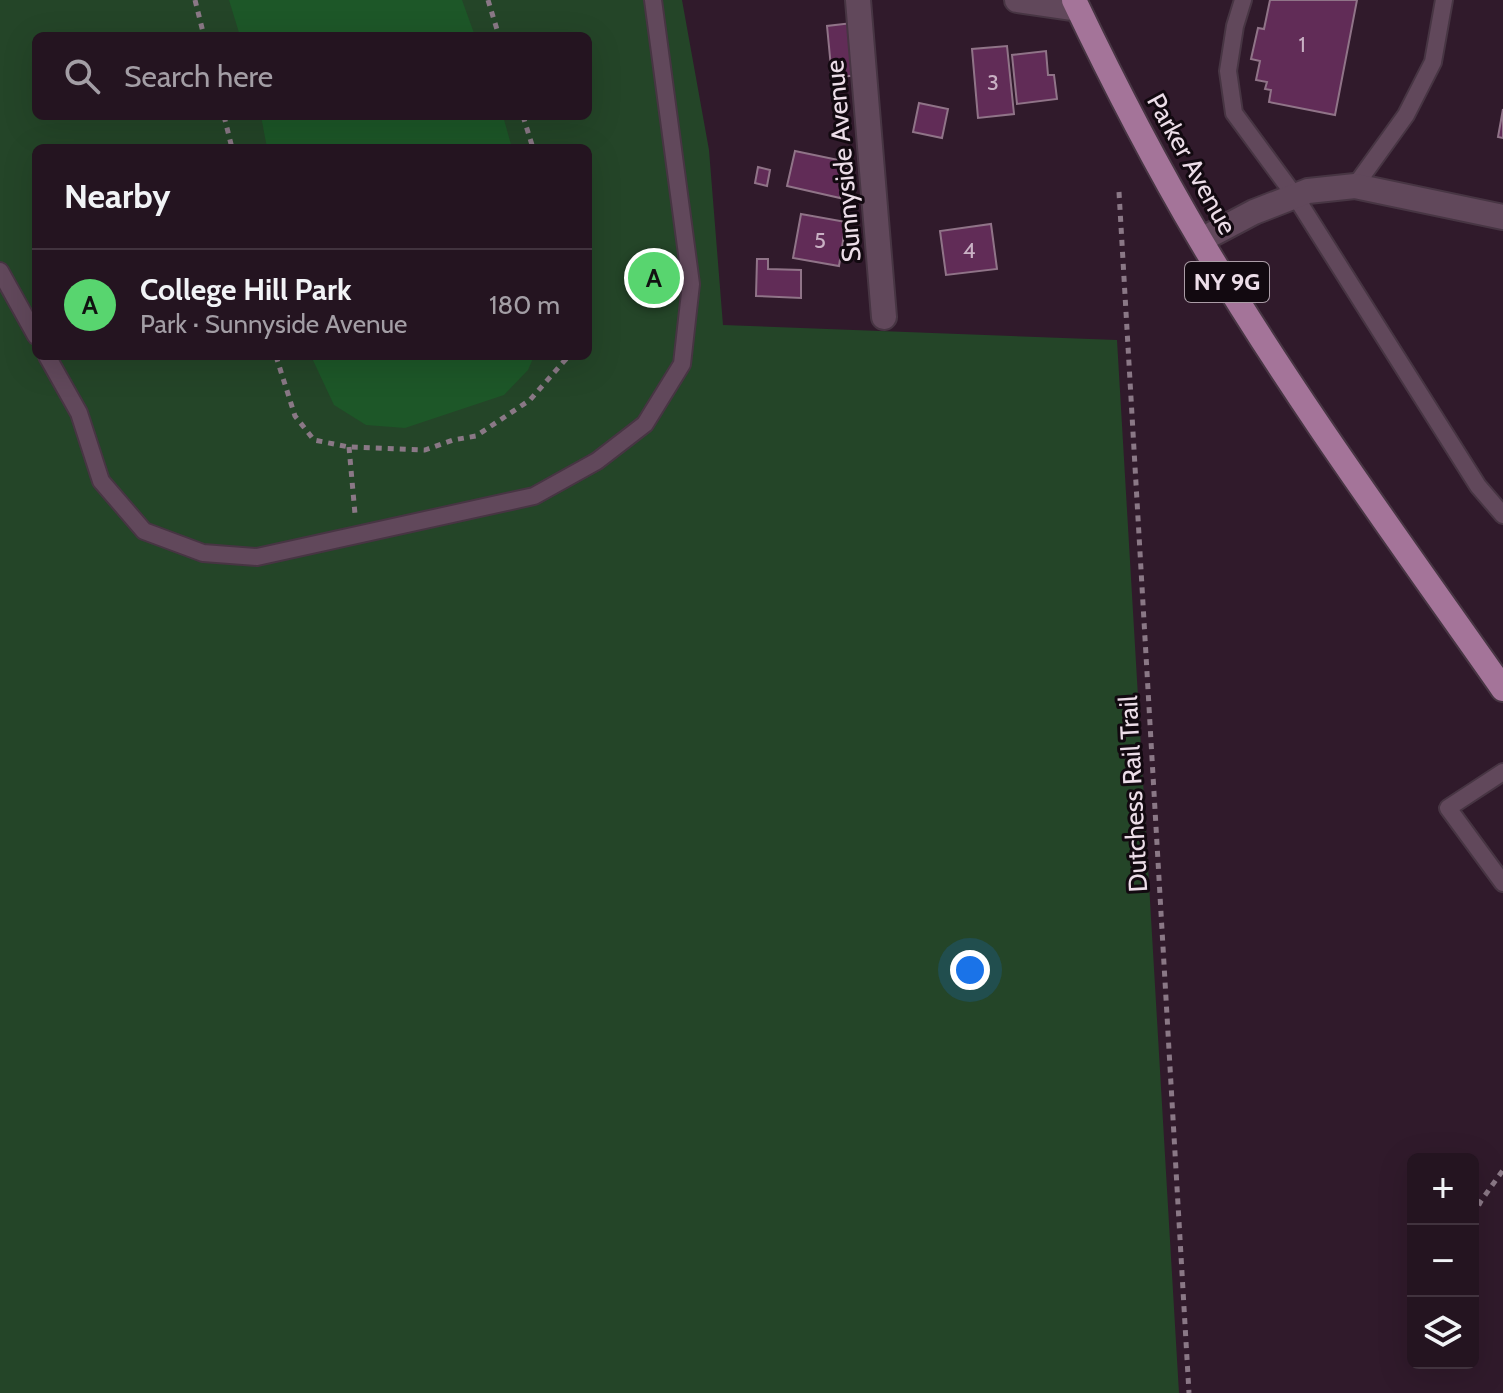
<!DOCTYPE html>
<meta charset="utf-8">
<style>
:root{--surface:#241420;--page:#2c1d29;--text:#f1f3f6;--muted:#a39ea5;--line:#41333e;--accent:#58d56f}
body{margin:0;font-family:Cabin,sans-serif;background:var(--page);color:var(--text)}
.controls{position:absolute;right:24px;bottom:24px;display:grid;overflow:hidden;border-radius:12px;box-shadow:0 8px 32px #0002}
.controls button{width:72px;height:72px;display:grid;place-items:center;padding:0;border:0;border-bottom:2px solid var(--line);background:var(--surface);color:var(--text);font:40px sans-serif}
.you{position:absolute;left:970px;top:970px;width:28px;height:28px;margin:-20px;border:6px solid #fff;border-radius:50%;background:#1a73e8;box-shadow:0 0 0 12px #1a73e833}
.badge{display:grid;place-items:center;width:52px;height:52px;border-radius:50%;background:var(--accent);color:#111;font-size:26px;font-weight:700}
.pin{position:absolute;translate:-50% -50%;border:4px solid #fff;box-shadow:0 2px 8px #0006}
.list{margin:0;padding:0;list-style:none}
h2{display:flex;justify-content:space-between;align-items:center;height:104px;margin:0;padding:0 32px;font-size:34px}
h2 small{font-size:26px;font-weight:400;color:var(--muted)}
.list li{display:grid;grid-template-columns:52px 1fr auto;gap:24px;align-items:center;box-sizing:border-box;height:112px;padding:0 32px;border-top:2px solid var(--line)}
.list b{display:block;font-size:30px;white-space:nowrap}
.list p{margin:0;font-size:26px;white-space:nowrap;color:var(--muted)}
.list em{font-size:26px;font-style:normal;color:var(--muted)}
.icon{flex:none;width:44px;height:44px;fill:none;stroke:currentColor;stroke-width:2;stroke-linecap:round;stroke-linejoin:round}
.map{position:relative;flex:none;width:1503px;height:1393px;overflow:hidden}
.search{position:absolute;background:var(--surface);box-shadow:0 8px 32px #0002;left:32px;top:32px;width:560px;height:88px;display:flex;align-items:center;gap:20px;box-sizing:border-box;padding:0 28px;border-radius:12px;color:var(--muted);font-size:30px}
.panel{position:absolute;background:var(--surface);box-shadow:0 8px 32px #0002;left:32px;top:144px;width:560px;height:216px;border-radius:12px}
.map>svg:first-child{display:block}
.green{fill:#244528;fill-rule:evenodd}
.water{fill:#1d5728}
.building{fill:#612c57;stroke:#907488;stroke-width:2}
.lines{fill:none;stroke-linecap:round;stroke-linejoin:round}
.lane-casing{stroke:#473543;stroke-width:20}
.street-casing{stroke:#473543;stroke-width:28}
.primary-casing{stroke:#473543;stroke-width:28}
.path{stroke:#8a7886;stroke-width:5;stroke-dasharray:6 6;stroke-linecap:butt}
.lane{stroke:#61485b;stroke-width:16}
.street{stroke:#61485b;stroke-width:24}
.primary{stroke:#a47499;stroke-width:24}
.labels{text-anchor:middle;stroke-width:6;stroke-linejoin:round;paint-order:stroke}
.number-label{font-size:22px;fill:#c9b1c4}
.shield{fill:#120910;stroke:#ab9da7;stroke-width:2}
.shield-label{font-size:24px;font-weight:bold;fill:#ecdde8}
.street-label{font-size:26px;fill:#ecdde8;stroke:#120910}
</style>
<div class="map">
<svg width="1503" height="1393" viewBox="0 0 1503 1393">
<rect width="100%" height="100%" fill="#301a2b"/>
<path class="green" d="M0,0h682l27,150 14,175 394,15 62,1053h-1179zM36,36h552v80h-552zM36,148h552v208h-552z"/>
<g class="water">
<polygon points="229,0 462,0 475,36 240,36"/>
<polygon points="261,116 503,116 512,148 267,148"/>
<polygon points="311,356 534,356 528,370 504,395 405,428 366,425 334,405"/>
</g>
<g class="building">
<polygon points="1270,0 1357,0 1335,115 1269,102 1271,90 1265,89 1267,82 1256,80 1260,61 1251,59 1258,28 1264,29"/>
<polygon points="852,23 858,75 832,78 827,26"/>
<polygon points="1007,46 1014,114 978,118 972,49"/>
<polygon points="1046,51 1048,75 1054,75 1057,99 1017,104 1012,55"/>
<polygon points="919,103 948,109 942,138 913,132"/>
<polygon points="1503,109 1503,138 1498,137"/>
<polygon points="795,151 848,162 840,198 787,186"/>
<polygon points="758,167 770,170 767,186 755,183"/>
<polygon points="801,214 846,222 839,266 793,258"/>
<polygon points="991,224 997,269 946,275 940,231"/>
<polygon points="757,259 768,259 768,269 801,270 801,298 756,296"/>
</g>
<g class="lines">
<defs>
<g id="lane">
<polyline points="1243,0 1235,26 1228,71 1234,113 1295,196 1478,486 1503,515"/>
<polyline points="1355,186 1406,115 1433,62 1444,0"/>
<polyline points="0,271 36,336"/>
<polyline points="47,356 79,413 101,481 144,531 203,553 257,557 534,496 597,461 645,424 682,364 691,284 653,0"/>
<polyline points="1503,772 1448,808 1503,883"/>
</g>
<g id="street">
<polyline points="858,0 884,317"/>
<polyline points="1017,0 1078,9"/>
<polyline points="1201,240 1254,212 1308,191 1355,186 1503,217"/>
</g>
<path id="primary" d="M1074,0c39,82 81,163 127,241 92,155 199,301 302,448"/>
</defs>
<use href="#lane" class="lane-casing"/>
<use href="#street" class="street-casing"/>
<use href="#primary" class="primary-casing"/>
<g class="path">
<polyline points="195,0 204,36"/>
<polyline points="488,0 499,36"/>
<polyline points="224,116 232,148"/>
<polyline points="523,116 533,148"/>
<polyline points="1119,192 1189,1393"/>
<polyline points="276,356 295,416 314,440 349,447 425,450 453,440 476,436 530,400 566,359 567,356"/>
<polyline points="349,447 355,514"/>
<polyline points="1473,1216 1481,1201 1503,1170"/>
</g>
<use href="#lane" class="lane"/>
<use href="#street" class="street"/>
<use href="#primary" class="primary"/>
</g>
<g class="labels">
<g class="number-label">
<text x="1302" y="52">1</text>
<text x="993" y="90">3</text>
<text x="820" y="248">5</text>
<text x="969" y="258">4</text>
</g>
<rect class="shield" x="1185" y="262" width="84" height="40" rx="6"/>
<g class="shield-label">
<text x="1227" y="290">NY 9G</text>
</g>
<g class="street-label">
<text transform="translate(843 161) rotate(-95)" y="9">Sunnyside Avenue</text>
<text transform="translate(1192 164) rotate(61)" y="9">Parker Avenue</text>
<text transform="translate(1133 794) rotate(-93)" y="9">Dutchess Rail Trail</text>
</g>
</g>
</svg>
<div class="controls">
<button>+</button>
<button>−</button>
<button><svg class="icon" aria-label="layers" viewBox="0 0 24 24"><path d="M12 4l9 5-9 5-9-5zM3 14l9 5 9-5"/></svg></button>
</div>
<div class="you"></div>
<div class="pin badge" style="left:654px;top:278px">A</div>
<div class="search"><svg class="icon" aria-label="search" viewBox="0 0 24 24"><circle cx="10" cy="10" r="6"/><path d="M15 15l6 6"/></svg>Search here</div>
<section class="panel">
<h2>Nearby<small></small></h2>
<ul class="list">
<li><span class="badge">A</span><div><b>College Hill Park</b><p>Park · Sunnyside Avenue</p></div><em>180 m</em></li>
</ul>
</section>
</div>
